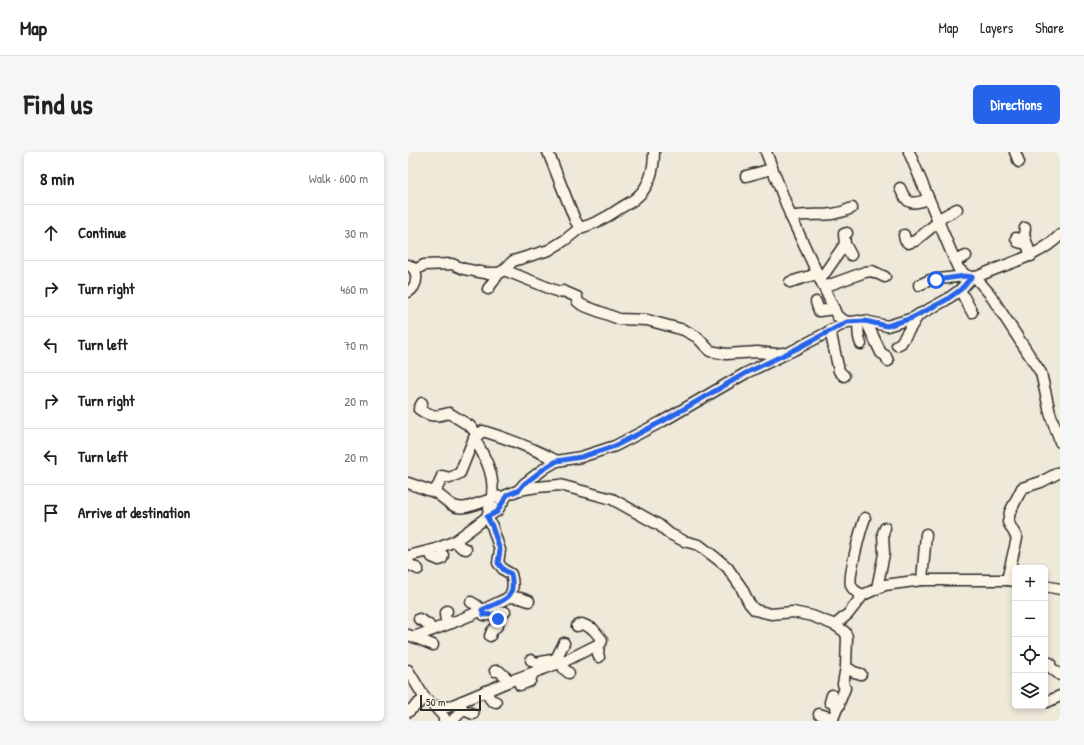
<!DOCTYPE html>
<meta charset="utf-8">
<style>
:root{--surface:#fff;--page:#f6f6f6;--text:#202124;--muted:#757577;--line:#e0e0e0;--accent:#2563eb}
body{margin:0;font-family:"Patrick Hand",sans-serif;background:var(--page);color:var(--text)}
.controls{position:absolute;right:12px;bottom:12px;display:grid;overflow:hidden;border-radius:6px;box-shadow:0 2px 6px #0003}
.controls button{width:36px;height:36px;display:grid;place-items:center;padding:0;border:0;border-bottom:1px solid var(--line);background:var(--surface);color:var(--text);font:20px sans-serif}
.scale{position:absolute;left:12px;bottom:10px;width:61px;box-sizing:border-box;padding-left:4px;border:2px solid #2b2b2b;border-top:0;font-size:11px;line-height:14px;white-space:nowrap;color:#2b2b2b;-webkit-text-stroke:3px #fcf5e5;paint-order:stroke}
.stop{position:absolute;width:12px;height:12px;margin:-9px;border:3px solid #2563eb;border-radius:50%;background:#fff}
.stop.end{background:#2563eb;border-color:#fff;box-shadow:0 1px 4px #0008}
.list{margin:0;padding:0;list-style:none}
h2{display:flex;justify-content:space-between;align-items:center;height:52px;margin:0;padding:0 16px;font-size:17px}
h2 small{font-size:13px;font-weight:400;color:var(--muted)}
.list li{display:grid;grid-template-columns:26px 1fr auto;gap:12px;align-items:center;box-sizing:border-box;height:56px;padding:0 16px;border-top:1px solid var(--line)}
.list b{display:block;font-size:15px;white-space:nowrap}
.list em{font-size:13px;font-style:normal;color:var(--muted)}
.icon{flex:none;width:22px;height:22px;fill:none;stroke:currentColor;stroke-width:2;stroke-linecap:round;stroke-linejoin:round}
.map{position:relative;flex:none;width:652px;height:569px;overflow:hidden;border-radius:6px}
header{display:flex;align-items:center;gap:24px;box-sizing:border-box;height:56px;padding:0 20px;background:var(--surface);border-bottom:1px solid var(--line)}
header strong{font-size:19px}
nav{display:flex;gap:22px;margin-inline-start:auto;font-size:14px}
.intro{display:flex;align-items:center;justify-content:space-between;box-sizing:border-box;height:96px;padding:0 24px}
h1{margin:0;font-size:28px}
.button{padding:10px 18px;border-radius:6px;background:var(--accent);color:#fff;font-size:14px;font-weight:700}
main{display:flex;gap:24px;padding:0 24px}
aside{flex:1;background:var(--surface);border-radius:6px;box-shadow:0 2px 6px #0003}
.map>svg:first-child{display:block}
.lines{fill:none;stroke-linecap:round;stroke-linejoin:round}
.minor-casing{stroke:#2b2b2b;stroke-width:13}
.minor{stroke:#fcf5e5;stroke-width:10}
.route{stroke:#2563eb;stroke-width:5}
</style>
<header>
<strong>Map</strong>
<nav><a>Map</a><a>Layers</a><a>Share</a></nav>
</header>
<div class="intro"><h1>Find us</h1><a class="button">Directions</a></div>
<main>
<aside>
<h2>8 min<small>Walk · 600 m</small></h2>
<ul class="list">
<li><svg class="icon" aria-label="ahead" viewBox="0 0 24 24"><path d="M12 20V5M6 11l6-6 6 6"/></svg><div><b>Continue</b></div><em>30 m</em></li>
<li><svg class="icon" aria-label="right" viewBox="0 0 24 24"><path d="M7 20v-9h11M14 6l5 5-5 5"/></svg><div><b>Turn right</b></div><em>460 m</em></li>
<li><svg class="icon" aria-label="left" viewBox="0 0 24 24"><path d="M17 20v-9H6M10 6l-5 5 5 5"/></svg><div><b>Turn left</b></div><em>70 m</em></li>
<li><svg class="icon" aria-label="right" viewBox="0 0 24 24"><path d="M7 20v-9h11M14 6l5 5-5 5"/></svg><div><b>Turn right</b></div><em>20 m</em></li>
<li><svg class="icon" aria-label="left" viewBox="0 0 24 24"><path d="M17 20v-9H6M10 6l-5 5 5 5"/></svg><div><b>Turn left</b></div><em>20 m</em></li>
<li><svg class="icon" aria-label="arrive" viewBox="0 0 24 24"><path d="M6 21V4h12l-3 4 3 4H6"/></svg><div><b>Arrive at destination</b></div></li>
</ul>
</aside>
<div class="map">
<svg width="652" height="569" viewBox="0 0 652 569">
<rect width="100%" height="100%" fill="#efe9da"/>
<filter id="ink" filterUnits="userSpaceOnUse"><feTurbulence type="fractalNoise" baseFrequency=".025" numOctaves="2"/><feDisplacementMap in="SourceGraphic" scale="8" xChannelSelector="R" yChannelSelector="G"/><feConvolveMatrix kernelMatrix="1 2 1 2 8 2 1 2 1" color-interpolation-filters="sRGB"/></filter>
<g filter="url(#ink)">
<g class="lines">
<defs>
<g id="minor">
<path d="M140,0l27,68 5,8c15,-4 26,-10 39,-19 6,-4 13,-7 18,-12 13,-11 17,-29 17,-45"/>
<polyline points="358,0 383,65 426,157 429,164 439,170"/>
<path d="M501,0l49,116c7,7 11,11 21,8 27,-13 59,-18 81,-41"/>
<polyline points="607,0 611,10"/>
<polyline points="338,24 364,17"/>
<path d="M492,36c7,17 12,17 28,11"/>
<path d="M383,65c23,-5 38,2 61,-9"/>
<polyline points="529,68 549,57"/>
<polyline points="617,76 616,83 623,104"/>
<polyline points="496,83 497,88 500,91 507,89 530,70"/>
<polyline points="608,86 610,90 618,92"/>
<polyline points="437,92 443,103"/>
<polyline points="547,109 558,104"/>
<path d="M0,113c12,4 10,22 0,27"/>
<polyline points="7,118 16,113 44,112 56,117 77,121 91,121 96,118 151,140 155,139 169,145 169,149 174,153 211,167 239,168 276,178 289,185 302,199 318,202 350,200 368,202 375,201"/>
<polyline points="96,118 105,109 141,98 157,88 172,76"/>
<polyline points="567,125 581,141 633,221 642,261 652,290"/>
<polyline points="412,128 437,92 436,82 439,81"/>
<polyline points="382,130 409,122"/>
<polyline points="511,133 522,128 557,124"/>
<polyline points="416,135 457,120 464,119 477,125"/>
<polyline points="80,137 91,121"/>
<polyline points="552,138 564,160"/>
<polyline points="408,150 411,159 426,157"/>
<path d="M450,169c1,9 -1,14 3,23"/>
<polyline points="458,169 473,201 478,204 480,209"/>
<polyline points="422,178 431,219 436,224"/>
<polyline points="489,193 493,191 511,162"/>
<path d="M14,251l-3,6c11,8 17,8 30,4l21,13 8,9"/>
<path d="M0,331l26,9 5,-8 3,-8 8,2 10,-5 14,-35 9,-7c26,8 50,17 74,30"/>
<polyline points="111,338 116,332 137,316 149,309 173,305 207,294 255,269 338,221 388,197 439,170 457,169 479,174 505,166 538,148 552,138 564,125"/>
<path d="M26,340c7,3 11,9 18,13 12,7 27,-3 40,-6"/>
<polyline points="84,344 94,345 111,338 129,335 152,333 204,347 251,373 262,382 276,389 291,393 308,406 319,415 333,435 341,451 347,458 363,462 385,460 404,464 427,473 440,462 455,443 477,433 514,428 599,428 607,429"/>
<polyline points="47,389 54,396 58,397"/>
<polyline points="21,399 24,405 31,408 34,407 35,403"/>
<polyline points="0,404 28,397 47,389 79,365 89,359 99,343"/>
<polyline points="0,410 4,414 10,417"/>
<polyline points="514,428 518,382"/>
<polyline points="599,428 609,386 600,370 602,360 614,336 633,330 652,320"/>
<polyline points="637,434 652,437"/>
<polyline points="469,436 476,402 475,381 477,376"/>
<path d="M455,443c-5,-2 -10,-4 -12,-10 -3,-9 10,-57 14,-67"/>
<polyline points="101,445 112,446 121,449"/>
<path d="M63,450c6,3 11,7 13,13 8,2 15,-4 21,-3"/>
<polyline points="39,459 37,463 38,469 44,471"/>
<polyline points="11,467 20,472 24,478"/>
<polyline points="427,473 437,480 439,485 438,515 446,520 453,522"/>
<path d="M0,483l6,2c29,-11 56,-20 83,-34 4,-2 11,-4 13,-8 4,-6 3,-14 1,-21l-7,-4 -6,-7 2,-13 -8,-24 -5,-9c2,-7 4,-15 5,-22 3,-21 -8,-40 -18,-57"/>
<polyline points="82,484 84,479 90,473 90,467 87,462"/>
<polyline points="6,485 25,493"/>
<polyline points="156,491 149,505 156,517 161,521"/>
<polyline points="191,492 190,502 191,505"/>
<polyline points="123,508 128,511 149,507"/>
<polyline points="642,511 642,515 652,523"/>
<polyline points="0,518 16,545 26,554 40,555 102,529 157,509 193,491 194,488 185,477 174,472 169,474"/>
<polyline points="87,519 91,519 102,529"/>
<polyline points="112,533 122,529 125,521"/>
<polyline points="77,539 83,548 88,550"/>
<polyline points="424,543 422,550 431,554"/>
<polyline points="639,550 652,544"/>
<polyline points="26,554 36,565 36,569"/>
<polyline points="53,557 65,562"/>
<polyline points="0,560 17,546"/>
<polyline points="411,562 425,566"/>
<polyline points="44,569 51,562 54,549"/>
<polyline points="424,569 437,536 435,532 438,515"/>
</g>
</defs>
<use href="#minor" class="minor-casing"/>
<use href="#minor" class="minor"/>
</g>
</g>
<g class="lines" filter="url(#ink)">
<path class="route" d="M90,467l-3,-5 -11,1 -2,-5c20,-10 35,-9 29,-36l-7,-4 -6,-7 2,-13 -8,-24 -5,-9 10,-5 10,-17 12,-5 5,-6 21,-16 12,-7 24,-4 34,-11 48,-25 83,-48 50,-24 51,-27 18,-1 22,5 25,-8 34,-18 14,-10 12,-13 -7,-1 -29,4"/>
</g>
</svg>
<div class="controls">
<button>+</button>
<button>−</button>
<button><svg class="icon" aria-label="locate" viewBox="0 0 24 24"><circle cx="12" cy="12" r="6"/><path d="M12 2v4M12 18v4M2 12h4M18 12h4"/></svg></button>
<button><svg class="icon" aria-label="layers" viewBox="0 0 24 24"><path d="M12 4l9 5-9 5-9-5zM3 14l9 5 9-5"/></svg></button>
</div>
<div class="scale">50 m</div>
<div class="stop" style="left:528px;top:128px"></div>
<div class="stop end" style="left:90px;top:467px"></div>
</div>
</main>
